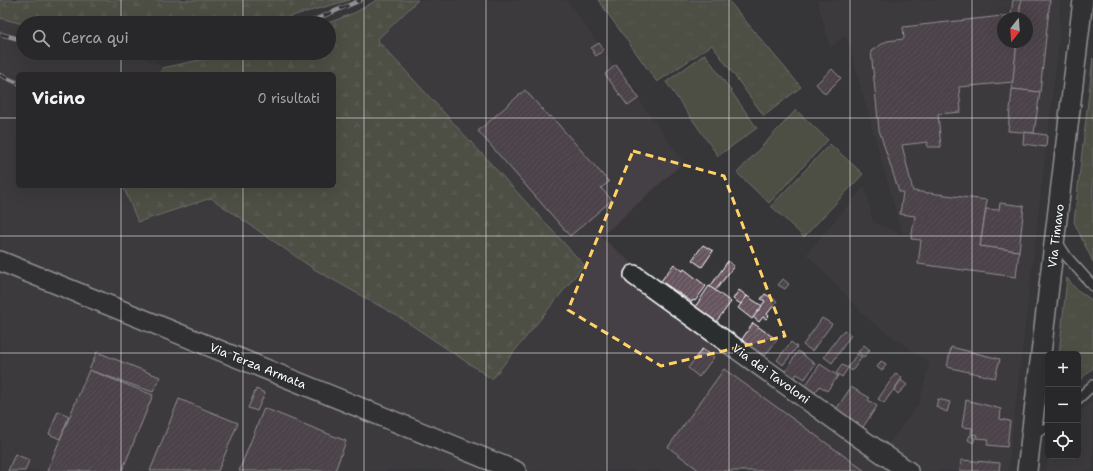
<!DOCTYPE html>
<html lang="it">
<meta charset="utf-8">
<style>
:root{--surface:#28282a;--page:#303032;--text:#f1f3f6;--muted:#a5a6a8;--line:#444447}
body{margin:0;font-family:"Shantell Sans",sans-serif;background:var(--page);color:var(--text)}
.controls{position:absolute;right:12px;bottom:12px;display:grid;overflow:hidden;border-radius:6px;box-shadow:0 4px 16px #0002}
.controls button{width:36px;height:36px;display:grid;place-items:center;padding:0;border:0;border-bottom:1px solid var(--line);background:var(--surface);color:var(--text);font:20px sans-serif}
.compass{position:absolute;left:997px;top:12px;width:36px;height:36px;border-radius:50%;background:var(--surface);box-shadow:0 4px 16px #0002;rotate:197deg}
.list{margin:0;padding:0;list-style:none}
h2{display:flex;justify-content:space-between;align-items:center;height:52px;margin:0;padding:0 16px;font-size:17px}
h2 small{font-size:13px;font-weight:400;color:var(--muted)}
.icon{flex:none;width:22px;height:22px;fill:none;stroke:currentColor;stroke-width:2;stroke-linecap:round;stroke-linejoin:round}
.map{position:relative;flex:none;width:1093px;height:471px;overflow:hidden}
.search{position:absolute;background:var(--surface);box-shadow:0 4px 16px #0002;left:16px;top:16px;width:320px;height:44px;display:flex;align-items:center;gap:10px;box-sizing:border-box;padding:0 14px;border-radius:22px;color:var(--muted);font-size:15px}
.panel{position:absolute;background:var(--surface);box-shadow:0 4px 16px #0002;left:16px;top:72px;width:320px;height:116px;border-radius:6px}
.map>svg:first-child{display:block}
.built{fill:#443f44;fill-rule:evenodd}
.grass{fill:url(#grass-tufts);stroke:#b3b6a9}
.forest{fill:url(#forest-firs);stroke:#b3b6a9}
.pitch{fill:#676e53;stroke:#b3b6a9}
.building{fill:url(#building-hatch);stroke:#fff}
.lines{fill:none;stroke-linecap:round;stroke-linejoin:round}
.service-casing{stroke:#fff;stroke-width:12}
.minor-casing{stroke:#fff;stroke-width:22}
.service{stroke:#2a2d2e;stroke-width:9}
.minor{stroke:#2a2d2e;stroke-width:19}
.rail-casing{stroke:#fff;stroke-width:4.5}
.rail{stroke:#2a2d2e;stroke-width:3;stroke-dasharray:9;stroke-linecap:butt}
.marked{fill:none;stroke:#ffd166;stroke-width:3;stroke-dasharray:8 5;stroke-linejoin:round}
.grid{fill:none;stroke:#fff;stroke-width:1;stroke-opacity:0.55}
.labels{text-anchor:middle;stroke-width:3;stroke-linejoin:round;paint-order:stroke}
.street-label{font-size:12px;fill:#fff;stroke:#2a2d2e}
</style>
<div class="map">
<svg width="1093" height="471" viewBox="0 0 1093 471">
<defs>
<pattern id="grass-tufts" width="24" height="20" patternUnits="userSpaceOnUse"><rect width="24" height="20" fill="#676e53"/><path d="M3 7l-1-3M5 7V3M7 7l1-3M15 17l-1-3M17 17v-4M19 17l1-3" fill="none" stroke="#7e846d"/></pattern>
<pattern id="forest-firs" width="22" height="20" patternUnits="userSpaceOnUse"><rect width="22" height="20" fill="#676e53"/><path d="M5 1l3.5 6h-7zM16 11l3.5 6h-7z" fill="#7e846d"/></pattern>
<pattern id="building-hatch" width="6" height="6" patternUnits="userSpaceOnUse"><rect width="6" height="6" fill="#66555f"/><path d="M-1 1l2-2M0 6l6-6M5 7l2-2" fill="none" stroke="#7d6e77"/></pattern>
</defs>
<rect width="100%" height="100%" fill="#363538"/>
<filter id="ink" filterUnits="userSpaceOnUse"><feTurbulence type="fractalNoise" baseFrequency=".025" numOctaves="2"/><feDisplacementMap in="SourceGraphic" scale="8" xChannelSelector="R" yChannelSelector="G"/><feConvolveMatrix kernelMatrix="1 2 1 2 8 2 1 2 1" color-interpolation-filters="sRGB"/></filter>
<g filter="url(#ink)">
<g class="built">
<path d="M418,0h149l117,162 -83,75 31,26 -10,12 255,184 42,-56 10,-40 -60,-43 -63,-66 59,-69 8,37 29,12 -56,-199 -16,13 -13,-48h243v34l-52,437h-1008v-453l23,6v29h113l22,11 4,4 -2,6h-142v112h105l15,36 73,-24 103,71 87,49 183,-53 -208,-225zM1003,18h24v24h-24z"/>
<polygon points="1093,399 1093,471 1046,471 1048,456 1078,456 1078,413"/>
</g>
<g class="grass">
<polygon points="598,0 728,0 801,87 764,116 712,45 657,82"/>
<polygon points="1093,58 1093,262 1074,222"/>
<polygon points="1067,278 1075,288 1093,301 1093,368 1078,382 1078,354 1059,354"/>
</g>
<g class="forest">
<polygon points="0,0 350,0 266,23 23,24 0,18"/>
<polygon points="377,0 418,0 377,40 584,265 492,379 401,318 314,269 211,198 138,222 123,186 334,186 334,74 160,74 162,68 233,53 329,53 328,23 354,13"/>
</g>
<g class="pitch">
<polygon points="705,54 757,128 718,156 666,82"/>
<polygon points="796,110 828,140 769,203 737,173"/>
<polygon points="830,144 863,174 804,237 771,206"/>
</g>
<g class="building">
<polygon points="1013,0 1021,0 1019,18 1003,18 1003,42 1017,42 1013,82 959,87 961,112 938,114 941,147 927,147 928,142 902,145 913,191 987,200 980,246 1019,251 1016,277 918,264 921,240 911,239 915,216 900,214 903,192 899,192 879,130 871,51 887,41 904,39 903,27 1011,15"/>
<polygon points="1021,0 1050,0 1040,92 1012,89 1017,42 1027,42 1027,18 1019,18"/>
<polygon points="599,43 604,50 596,56 591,48"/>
<polygon points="616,65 639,98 628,106 605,74"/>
<polygon points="832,69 841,78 825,94 816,84"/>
<polygon points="1012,89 1040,92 1034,133 1008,131"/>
<polygon points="525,90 549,117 551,116 609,182 601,188 612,200 570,236 478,131"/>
<polygon points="1024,132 1047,135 1046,147 1023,144"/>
<polygon points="1000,203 1024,206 1019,251 980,246 986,209 999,210"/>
<polygon points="703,245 713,251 702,267 692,260"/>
<polygon points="728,261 734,266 715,291 710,287"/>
<polygon points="674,264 683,271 684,269 706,286 695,301 693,300 692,302 661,281"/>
<polygon points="783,279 789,284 785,289 778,285"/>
<polygon points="709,286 731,302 716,322 695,307"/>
<polygon points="739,290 747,296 741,304 733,299"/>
<polygon points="765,294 777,301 767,314 769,316 766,319 763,317 759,322 753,317 765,301 761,299"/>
<polygon points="747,296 762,306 752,319 738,308"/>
<polygon points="822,318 832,324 812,351 803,345"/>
<polygon points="753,323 777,340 764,357 740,342"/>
<polygon points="844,330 851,335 832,363 824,357"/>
<polygon points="791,342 797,347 783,365 777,360"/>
<polygon points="864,345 870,350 864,357 858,352"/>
<polygon points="951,347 1000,359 995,378 947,367"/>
<polygon points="702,349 714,357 699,377 688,368"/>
<polygon points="798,351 815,364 805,379 797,374 793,380 784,373"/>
<polygon points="97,352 160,377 153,392 89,370"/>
<polygon points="857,354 862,357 852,371 848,367"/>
<polygon points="881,361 886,364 882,371 877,367"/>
<polygon points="820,364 838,376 827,391 820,386 813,395 804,388"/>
<polygon points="842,365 848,368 842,377 836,373"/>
<polygon points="724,369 865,471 700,471 668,447"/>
<polygon points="89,370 153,395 122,471 47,471"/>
<polygon points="896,373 902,378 884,403 878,399"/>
<polygon points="901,380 907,385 898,394 894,390"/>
<polygon points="851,387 870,398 868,400 877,406 863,427 835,411"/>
<polygon points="256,389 265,393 257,411 248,408"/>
<polygon points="179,399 238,423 218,471 150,471"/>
<polygon points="938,399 950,402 947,412 936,407"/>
<polygon points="966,400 1001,409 1000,419 1010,421 1007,447 987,445 988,439 976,438 977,435 971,434 972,428 962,427"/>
<polygon points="264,408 346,441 335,471 239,471"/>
<polygon points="58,411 69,416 60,439 49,434"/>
<polygon points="970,435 975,438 973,443 968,440"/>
<polygon points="15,454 29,460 25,471 8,471"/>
<polygon points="961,460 1000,463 999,471 960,471"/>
</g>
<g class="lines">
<defs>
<g id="service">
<polyline points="1056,240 1067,257 1093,286"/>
<polyline points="1078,399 1093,385"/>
<polyline points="1032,435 1048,427"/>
</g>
<g id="minor">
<polyline points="0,261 516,471"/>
<polyline points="634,275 860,438 908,471"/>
<polyline points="1027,471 1083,0"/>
</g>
</defs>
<use href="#service" class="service-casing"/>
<use href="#minor" class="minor-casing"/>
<use href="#service" class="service"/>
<use href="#minor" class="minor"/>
<defs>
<g id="rail">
<polyline points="307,23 361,0"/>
<polyline points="0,34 23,40"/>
<polyline points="113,53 164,53"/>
<polyline points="0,75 18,83"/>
</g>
</defs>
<use href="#rail" class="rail-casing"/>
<use href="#rail" class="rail"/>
</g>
</g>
<path d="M0 0H1093V471H0ZM633,151l91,25 61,160 -124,30 -93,-56z" fill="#363538" fill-opacity=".55" fill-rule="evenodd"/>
<path class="marked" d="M633,151l91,25 61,160 -124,30 -93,-56z"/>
<path class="grid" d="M121,0v23M243,0v23M364,0v471M486,0v471M607,0v471M729,0v471M850,0v471M972,0v471M121,53v21M243,53v21M0,118h18M334,118h759M121,186v285M243,186v285M0,236h1093M0,353h1093"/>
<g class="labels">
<g class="street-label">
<text transform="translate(1056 236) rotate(-83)" y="4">Via Timavo</text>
<text transform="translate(258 366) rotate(22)" y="4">Via Terza Armata</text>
<text transform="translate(771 374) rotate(36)" y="4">Via dei Tavoloni</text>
</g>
</g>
</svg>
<div class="controls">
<button>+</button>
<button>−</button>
<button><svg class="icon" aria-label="locate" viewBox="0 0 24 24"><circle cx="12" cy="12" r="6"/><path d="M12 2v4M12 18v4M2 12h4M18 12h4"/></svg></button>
</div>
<svg class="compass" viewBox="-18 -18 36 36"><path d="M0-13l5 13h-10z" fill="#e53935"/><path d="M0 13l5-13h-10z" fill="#a5a6a8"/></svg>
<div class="search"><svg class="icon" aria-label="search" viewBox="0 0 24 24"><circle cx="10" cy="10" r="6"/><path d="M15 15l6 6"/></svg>Cerca qui</div>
<section class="panel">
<h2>Vicino<small>0 risultati</small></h2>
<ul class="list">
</ul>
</section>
</div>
